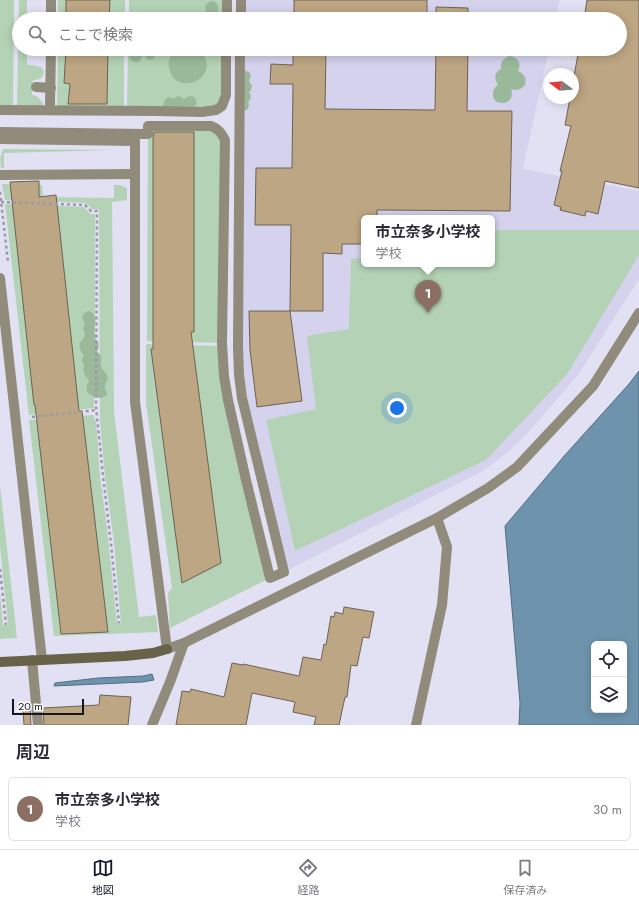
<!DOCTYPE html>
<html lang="ja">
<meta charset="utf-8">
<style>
:root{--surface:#fff;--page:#f2f2f3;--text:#2b2b33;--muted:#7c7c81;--line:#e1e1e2;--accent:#111827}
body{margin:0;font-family:Jost,"Noto Sans JP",sans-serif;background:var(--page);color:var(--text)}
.controls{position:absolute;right:12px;bottom:12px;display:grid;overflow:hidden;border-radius:6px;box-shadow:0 2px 10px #0003}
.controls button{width:36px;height:36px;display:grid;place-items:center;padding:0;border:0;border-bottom:1px solid var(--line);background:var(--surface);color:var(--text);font:20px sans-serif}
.compass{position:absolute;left:543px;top:68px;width:36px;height:36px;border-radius:50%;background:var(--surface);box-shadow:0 2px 10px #0003;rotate:286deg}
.scale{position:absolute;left:12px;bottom:10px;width:72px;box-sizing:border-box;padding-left:4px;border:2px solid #17161d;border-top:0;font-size:11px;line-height:14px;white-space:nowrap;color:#17161d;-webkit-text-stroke:3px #fff;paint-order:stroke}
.you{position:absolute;left:397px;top:408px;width:14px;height:14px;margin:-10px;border:3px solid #fff;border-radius:50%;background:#1a73e8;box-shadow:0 0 0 6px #1a73e833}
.badge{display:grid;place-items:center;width:26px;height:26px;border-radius:50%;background:var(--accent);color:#fff;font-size:13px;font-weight:700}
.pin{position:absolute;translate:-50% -33px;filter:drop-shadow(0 1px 2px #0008)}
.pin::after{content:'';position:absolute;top:21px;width:14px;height:12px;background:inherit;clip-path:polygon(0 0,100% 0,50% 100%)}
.popup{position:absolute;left:361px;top:215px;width:134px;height:52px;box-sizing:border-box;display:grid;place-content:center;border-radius:6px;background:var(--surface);filter:drop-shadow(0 1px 3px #0005);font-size:13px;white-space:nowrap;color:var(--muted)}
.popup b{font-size:15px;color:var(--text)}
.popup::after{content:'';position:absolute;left:50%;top:100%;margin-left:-8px;border:8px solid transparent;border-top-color:var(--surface)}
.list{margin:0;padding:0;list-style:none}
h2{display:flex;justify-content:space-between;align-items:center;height:52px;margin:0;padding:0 16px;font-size:17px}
h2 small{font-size:13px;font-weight:400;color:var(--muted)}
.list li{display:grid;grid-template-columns:26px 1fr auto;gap:12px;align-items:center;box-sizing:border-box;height:64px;margin:0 8px 8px;padding:0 8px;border:1px solid var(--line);border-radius:6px}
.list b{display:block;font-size:15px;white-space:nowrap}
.list p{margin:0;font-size:13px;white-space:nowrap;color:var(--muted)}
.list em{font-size:13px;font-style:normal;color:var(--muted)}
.icon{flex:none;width:22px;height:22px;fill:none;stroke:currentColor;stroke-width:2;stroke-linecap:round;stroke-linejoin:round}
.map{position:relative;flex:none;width:639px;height:725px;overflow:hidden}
.search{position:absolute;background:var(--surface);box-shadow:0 2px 10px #0003;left:12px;right:12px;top:12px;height:44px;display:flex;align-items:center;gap:10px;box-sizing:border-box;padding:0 14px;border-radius:22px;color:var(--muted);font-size:15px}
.sheet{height:124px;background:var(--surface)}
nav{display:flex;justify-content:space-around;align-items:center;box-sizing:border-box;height:56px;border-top:1px solid var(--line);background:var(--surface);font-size:11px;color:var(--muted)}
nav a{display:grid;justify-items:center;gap:2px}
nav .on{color:var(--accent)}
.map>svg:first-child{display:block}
.built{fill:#d5d2ed;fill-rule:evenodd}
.green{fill:#b4d2b5}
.forest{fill:#9ab99a}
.water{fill:#6e94ad;stroke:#546e82;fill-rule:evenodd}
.building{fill:#bda683;stroke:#6c6253}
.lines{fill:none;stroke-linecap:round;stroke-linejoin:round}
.path{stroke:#9b99a8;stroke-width:2.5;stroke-dasharray:3 3;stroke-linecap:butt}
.lane{stroke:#908b7a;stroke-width:10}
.street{stroke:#908b7a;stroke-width:10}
.secondary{stroke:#686249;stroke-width:10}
</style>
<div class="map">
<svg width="639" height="725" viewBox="0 0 639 725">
<rect width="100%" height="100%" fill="#e2e0f3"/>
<g class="built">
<polygon points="241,0 560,0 555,19 241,19"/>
<path d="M240,49h309l-26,120 116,22v88l-61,96 -53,61 -17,16 -25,19 -199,101 -42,-174zM364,218h128v46h-128z"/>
</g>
<g class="green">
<polygon points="0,0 14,0 13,110 0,110"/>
<path d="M19,0h8v19h-8v30h8v16h4l10,2 3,4c-1,7 -4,9 -11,9l-1,15 5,1 6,7v7h-26z"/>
<rect x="58" y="0" width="67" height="19"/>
<polygon points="129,0 227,0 226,19 129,19"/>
<polygon points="58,49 124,49 124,111 57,110"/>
<polygon points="128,49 226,49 226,95 216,110 127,111"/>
<polygon points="148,126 220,131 222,343 147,341"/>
<polygon points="3,149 116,150 4,153 4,168 1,168 0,159"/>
<polygon points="2,184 42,185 43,197 114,198 114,185 120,185 127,188 127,200 112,202 114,412 139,617 156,615 158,632 54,636 29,420 93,415 96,421 100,476 107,528 117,623 121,623 114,543 105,476 100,421 99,209 92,209 86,203 5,200"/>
<polygon points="5,204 84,207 90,214 95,214 95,363 94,408 29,415"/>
<polygon points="492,230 639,230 639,255 567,374 486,460 295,551 266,420 316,409 307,336 349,329 351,259 364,258 364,264 492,264"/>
<polygon points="146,344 223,346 224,376 270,578 170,628 168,593 172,588 146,403"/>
<polygon points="0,486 17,638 0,639 0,593 3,625 8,625 0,546"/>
</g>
<g class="forest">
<path d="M212,1c11,3 2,11 9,18h-15l-2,-5 2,-4c-2,-5 1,-8 6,-9z"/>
<path d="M134,49h18v2l2,2v5l-2,2 -5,-1 -1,-1v-4l-4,-1c1,19 -23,5 -8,-4z"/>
<path d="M176,49h23c27,27 -23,51 -30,19 -2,-8 2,-14 7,-19z"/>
<path d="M509,56c9,1 13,7 9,15 14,6 7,23 -7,18 6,17 -20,19 -18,4 0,-4 2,-6 5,-8 -4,-6 -4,-13 3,-16 -1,-7 2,-10 8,-13z"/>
<polygon points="244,70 249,72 251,76 249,81 252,86 251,90 249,92 251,96 250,100 248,102 249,104 248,109 244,111"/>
<path d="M179,96l5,3c8,-8 17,1 10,9h-7l-2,-2 -3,3 -18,-2 -1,-3 3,-6 3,-1 5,2 2,-2z"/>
<path d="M88,311l4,1c3,4 5,8 2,13l1,3 -1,5 2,3 -1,3c5,3 4,8 2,13 7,5 3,6 4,13 0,2 1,3 2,5l2,2 3,6 -3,7v4l2,3 -1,4c-7,4 -14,1 -19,-4 0,-1 0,-7 0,-7 0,-2 2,-2 2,-3 0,-4 -7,-6 -5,-16l-2,-6 2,-5c-5,-5 -7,-12 0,-17l1,-5 -2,-4 2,-5 -3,-6 2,-5z"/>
</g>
<g class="water">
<path d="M639,371v354h-120l1,-22 -15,-177 60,-71 64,-71zM594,644h30v66h-30z"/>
<polygon points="152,674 154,680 143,682 54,686 55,683 98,678 143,676"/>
</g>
<g class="building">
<polygon points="66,0 110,0 109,19 66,19"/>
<rect x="294" y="0" width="133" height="19"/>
<polygon points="587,0 639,0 639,188 605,181 598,214 586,211 585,216 560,210 561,207 554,205 562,171 560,171 571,126 565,125 570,98 573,98 573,81 579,49 620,49 620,19 584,19"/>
<polygon points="436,7 468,8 468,19 436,19"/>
<polygon points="66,49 108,49 107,104 68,104 70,84 64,83"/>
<polygon points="293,49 326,49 325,109 435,110 436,49 468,49 467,111 512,111 510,211 377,210 377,218 364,218 364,244 342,244 342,254 323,253 323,311 290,311 302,401 257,407 250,350 249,311 290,311 291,225 255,225 256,168 292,168 293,84 270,84 271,64 293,65"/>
<polygon points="154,132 194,132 194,332 191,332 221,563 182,583 151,349 153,349 153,138"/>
<polygon points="39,181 39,197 56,195 79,411 82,411 108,632 61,634 35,405 34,405 10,182"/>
<polygon points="344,607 374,612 369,638 363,637 357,666 351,665 347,697 345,697 339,725 314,725 316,717 293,712 295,702 252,693 246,725 176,725 182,691 190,692 191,689 224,697 232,663 243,665 243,664 299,676 303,657 321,660 324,644 326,645 331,616 334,617 335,612 343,614"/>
<polygon points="100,695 131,697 128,725 44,725 43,708 99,705"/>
<polygon points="30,709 31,725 24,725 23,710"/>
</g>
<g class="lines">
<g class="path">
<polyline points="0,192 8,262"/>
<polyline points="1,202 85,205 91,211 97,211 96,407 103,476 111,544 119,623"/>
<polyline points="32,417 97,410"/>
<polyline points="0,569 6,625"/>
</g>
<g class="lane">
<polyline points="51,19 51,0"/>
<polyline points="36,87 51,88"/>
<polyline points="50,104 51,49"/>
<polyline points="0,139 135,141 135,402 167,649"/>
<polyline points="0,175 135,174"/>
<polyline points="0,278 42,660"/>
</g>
<g class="street">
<polyline points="227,19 227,0"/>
<polyline points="241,19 241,0"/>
<polyline points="0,110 156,111 202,112 216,110 222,106 226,95 226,49"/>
<path d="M0,132l145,2h3v-8h63c8,3 10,7 14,14l-3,203 2,33 4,24 18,80 24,98 14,-6 -42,-174 -3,-23 -1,-28 2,-298"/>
<polyline points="167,649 184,643 437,518 488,488 517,467 593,386 639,313"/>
<polyline points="32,660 38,725"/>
<polyline points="152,725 170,682 184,643"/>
<polyline points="416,725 442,605 447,547 437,518"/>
</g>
<polyline class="secondary" points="0,662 125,656 153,653 167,649"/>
</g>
</svg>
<div class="controls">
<button><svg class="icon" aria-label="locate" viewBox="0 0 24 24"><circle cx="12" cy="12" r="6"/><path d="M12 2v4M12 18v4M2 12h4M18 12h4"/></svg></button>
<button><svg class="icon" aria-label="layers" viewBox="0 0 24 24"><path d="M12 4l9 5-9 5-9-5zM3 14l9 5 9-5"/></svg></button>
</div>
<svg class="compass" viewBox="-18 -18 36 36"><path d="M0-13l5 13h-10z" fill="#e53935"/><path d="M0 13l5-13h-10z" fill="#7c7c81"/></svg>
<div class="scale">20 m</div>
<div class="you"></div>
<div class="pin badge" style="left:428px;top:313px;background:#8d6e63">1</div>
<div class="popup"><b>市立奈多小学校</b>学校</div>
<div class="search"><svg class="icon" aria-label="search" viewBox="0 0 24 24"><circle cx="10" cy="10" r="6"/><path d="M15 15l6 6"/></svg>ここで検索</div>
</div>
<section class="sheet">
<h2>周辺<small></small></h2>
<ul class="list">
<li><span class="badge" style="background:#8d6e63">1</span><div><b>市立奈多小学校</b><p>学校</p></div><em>30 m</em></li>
</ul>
</section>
<nav>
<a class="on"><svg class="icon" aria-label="map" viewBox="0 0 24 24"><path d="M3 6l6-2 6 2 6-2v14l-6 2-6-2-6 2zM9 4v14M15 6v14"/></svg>地図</a>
<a><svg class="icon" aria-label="directions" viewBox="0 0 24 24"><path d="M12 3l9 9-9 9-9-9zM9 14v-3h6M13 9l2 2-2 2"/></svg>経路</a>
<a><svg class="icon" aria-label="saved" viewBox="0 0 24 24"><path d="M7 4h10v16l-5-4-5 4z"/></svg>保存済み</a>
</nav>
